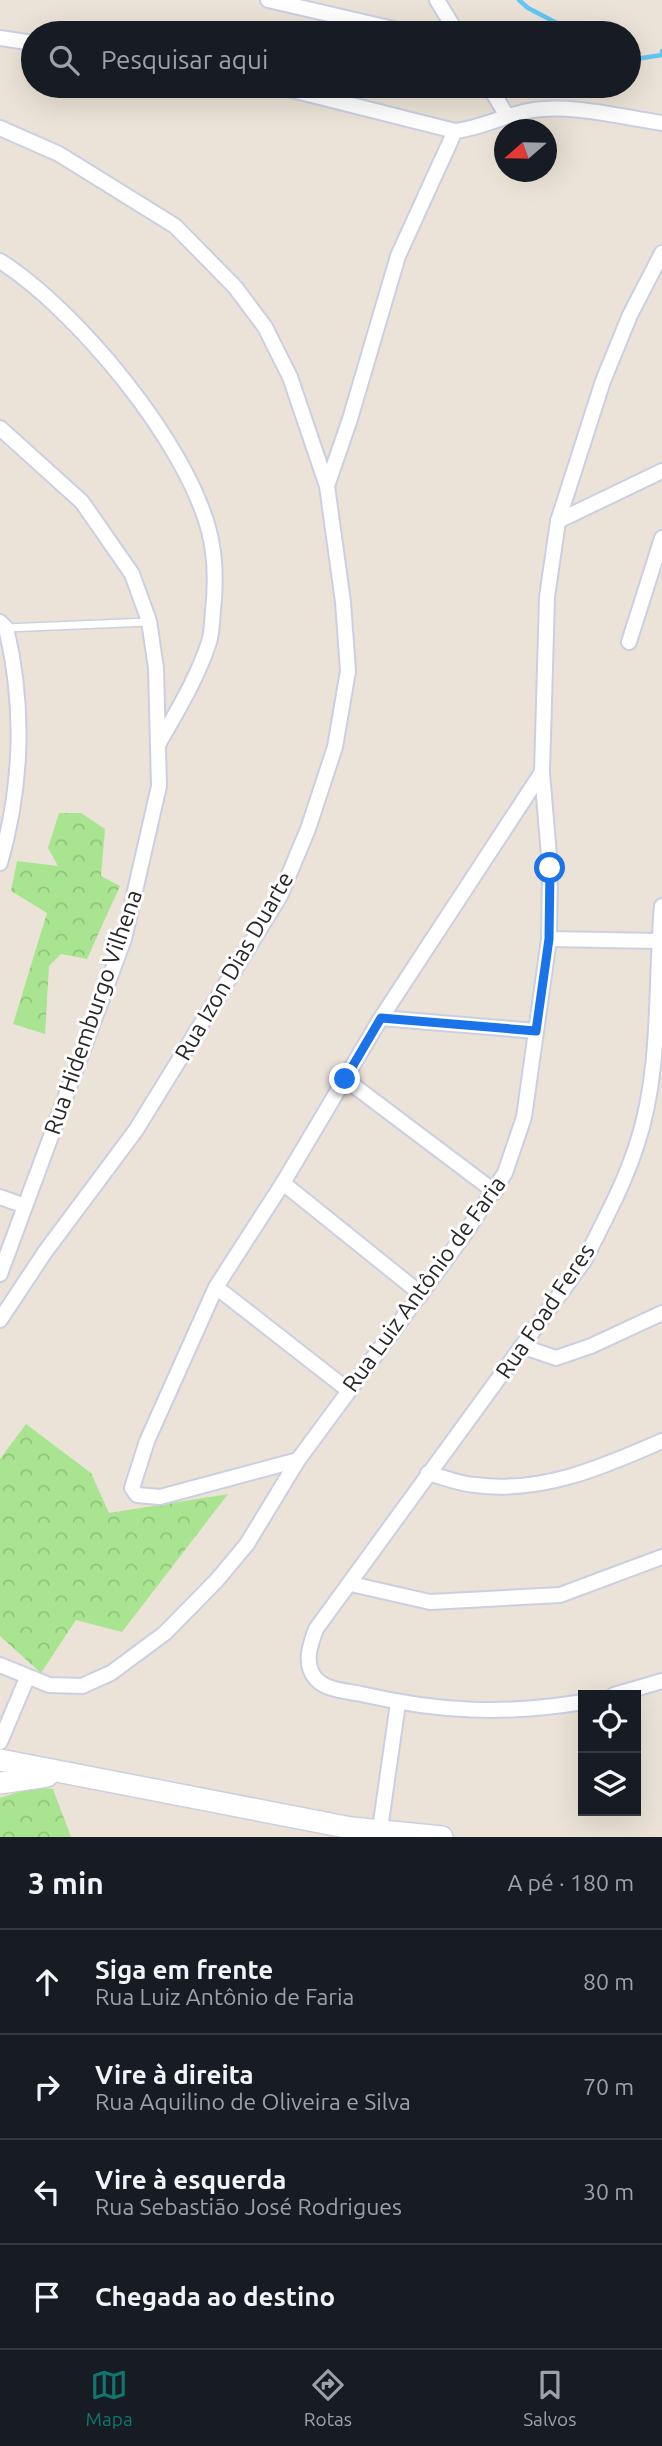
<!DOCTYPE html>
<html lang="pt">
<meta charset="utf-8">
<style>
:root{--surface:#171b24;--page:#20242c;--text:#f1f3f6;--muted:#9ea1a6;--line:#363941;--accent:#0f766e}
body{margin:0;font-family:Ubuntu,sans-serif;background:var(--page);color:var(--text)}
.controls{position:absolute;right:21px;bottom:21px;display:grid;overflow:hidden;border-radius:0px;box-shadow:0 7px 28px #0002}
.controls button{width:63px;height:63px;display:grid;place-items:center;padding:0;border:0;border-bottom:2px solid var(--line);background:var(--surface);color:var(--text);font:35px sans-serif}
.compass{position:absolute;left:494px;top:119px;width:63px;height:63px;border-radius:50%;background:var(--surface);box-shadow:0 7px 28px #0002;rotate:250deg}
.stop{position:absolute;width:21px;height:21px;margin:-16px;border:5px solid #1a73e8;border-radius:50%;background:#fff}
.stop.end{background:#1a73e8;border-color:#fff;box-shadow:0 2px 7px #0008}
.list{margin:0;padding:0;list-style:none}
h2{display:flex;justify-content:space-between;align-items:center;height:91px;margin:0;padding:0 28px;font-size:30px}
h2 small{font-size:23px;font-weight:400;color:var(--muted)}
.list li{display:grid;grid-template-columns:46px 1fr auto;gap:21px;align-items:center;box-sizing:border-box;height:105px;padding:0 28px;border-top:2px solid var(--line)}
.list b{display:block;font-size:26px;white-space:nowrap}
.list p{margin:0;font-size:23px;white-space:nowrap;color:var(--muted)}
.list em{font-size:23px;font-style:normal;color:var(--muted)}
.icon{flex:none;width:38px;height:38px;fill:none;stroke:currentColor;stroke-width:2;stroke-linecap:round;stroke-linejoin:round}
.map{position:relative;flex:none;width:662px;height:1837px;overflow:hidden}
.search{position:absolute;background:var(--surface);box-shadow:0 7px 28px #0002;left:21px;right:21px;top:21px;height:77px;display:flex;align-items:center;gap:18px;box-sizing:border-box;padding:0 24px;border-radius:38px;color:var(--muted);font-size:26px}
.sheet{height:511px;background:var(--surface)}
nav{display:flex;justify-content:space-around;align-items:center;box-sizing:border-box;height:98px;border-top:2px solid var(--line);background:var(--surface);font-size:19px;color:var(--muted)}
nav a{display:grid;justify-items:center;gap:4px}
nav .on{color:var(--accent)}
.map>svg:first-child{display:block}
.forest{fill:url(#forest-crowns)}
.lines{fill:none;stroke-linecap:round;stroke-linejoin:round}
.stream{stroke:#63c6f4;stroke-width:4.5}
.lane-casing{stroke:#cccfe1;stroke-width:10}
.street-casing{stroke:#cccfe1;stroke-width:18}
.secondary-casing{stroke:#cccfe1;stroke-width:24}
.lane{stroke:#fff;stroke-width:7}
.street{stroke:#fff;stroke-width:14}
.secondary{stroke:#fff;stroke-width:21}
.route{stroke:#1a73e8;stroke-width:9}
.labels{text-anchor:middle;stroke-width:6;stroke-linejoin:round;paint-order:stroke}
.street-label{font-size:23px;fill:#272727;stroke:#fff}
</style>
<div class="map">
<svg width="662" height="1837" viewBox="0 0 662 1837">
<defs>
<pattern id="forest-crowns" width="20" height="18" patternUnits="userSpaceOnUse" patternTransform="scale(1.75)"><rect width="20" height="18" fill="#a9e590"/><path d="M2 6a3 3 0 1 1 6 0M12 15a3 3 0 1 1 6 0" fill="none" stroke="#91c47c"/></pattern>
</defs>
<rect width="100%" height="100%" fill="#ebe3d7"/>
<g class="forest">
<polygon points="59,813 81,813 105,829 101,876 120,886 87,959 61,954 49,966 45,1034 13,1024 47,913 11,891 17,861 58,866 48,848"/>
<polygon points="26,1424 91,1473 109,1513 228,1494 122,1632 76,1620 41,1673 0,1636 0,1459"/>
<polygon points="34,1787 53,1789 71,1837 0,1837 0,1798"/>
</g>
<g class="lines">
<g class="stream">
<polyline points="519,0 528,8 576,33"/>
<polyline points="629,60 662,55 662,51"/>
</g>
<defs>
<polyline id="lane" points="6,628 148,622"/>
<g id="street">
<polyline points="268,0 411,33"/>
<polyline points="437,0 457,33"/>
<polyline points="0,38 33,43"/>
<path d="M276,86l179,45c26,-3 47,-15 73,-20 42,-8 92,6 134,12"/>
<polyline points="489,86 507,116"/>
<polyline points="0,128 59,154 175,226 235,287 265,327 290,377 327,486 343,602 348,671 335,747 308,829 280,896 136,1130 45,1252 0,1320"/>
<path d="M0,261c77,49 186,181 209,270 7,27 7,52 4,79 -1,11 -1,23 -4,32 -11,35 -32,69 -50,101"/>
<polyline points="0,428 82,502 132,574 149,621 156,668 159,786 124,939 0,1274"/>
<polyline points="327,486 350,419 398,256 455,131"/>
<polyline points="558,521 662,471"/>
<path d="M0,622l6,6c19,78 16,159 -6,235"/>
<polyline points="629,642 662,538"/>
<polyline points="549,939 659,941"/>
<polyline points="381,1018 536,1031"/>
<polyline points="345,1079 495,1192"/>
<polyline points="283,1183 421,1294"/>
<polyline points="0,1197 25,1206"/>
<polyline points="216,1287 348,1390"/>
<polyline points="524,1347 556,1358 591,1346 662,1313"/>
<polyline points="298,1460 160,1497 137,1495 132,1488 147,1441 216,1287 283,1183 381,1018 542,772"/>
<path d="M428,1473c15,4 31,11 47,12 66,9 128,-18 187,-44"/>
<polyline points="351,1584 430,1602 560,1595 662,1557"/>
<polyline points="0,1665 49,1685 82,1686 111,1673 165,1633 217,1580 247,1544 298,1460 464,1235 505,1173 524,1117 549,939 550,868 542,772 547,597 558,521 603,381 630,315 662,253"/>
<polyline points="614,1695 662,1681"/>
<path d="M583,1702c-78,13 -144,10 -222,-8 -14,-3 -35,-4 -45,-15 -13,-15 -6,-34 0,-50l268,-368c19,-38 40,-76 53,-117 25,-75 18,-160 25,-238"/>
<polyline points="0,1742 27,1678"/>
<polyline points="380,1829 398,1703"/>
</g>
<g id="secondary">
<polyline points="0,1760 351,1828 442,1837"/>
<polyline points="0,1783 47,1776"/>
</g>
</defs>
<use href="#lane" class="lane-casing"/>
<use href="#street" class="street-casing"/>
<use href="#secondary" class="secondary-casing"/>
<use href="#lane" class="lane"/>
<use href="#street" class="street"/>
<use href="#secondary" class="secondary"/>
</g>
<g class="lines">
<polyline class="route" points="345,1079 381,1018 536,1031 549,939 550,868"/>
</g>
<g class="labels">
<g class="street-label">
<text transform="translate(234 966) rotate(-60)" y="8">Rua Izon Dias Duarte</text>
<text transform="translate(93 1012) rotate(-71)" y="8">Rua Hidemburgo Vilhena</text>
<text transform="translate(424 1284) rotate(-54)" y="8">Rua Luiz Antônio de Faria</text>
<text transform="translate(545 1311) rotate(-56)" y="8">Rua Foad Feres</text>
</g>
</g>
</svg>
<div class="controls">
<button><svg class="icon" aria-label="locate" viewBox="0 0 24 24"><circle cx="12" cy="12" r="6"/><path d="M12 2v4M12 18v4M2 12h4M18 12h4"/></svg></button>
<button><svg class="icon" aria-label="layers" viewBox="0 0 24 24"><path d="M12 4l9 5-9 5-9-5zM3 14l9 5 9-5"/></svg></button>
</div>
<svg class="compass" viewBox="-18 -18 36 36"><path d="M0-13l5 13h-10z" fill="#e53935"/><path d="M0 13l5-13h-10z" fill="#9ea1a6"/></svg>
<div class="stop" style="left:550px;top:868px"></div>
<div class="stop end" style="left:345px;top:1079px"></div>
<div class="search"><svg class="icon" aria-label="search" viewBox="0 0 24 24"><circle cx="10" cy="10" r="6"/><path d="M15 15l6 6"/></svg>Pesquisar aqui</div>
</div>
<section class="sheet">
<h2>3 min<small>A pé · 180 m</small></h2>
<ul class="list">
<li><svg class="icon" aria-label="ahead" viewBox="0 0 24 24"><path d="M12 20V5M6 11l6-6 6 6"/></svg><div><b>Siga em frente</b><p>Rua Luiz Antônio de Faria</p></div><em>80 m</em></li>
<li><svg class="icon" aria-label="right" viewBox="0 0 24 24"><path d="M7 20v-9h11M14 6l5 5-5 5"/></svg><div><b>Vire à direita</b><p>Rua Aquilino de Oliveira e Silva</p></div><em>70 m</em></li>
<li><svg class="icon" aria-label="left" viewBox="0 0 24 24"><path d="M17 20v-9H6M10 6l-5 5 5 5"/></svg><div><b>Vire à esquerda</b><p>Rua Sebastião José Rodrigues</p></div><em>30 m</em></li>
<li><svg class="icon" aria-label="arrive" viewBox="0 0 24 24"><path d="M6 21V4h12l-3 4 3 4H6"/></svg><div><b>Chegada ao destino</b></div></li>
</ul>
</section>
<nav>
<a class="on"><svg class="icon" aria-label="map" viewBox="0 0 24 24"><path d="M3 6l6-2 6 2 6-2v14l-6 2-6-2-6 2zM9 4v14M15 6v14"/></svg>Mapa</a>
<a><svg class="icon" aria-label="directions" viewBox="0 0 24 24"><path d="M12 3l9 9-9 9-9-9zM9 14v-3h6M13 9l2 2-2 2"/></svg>Rotas</a>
<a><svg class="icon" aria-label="saved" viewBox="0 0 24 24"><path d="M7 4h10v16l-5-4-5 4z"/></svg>Salvos</a>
</nav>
